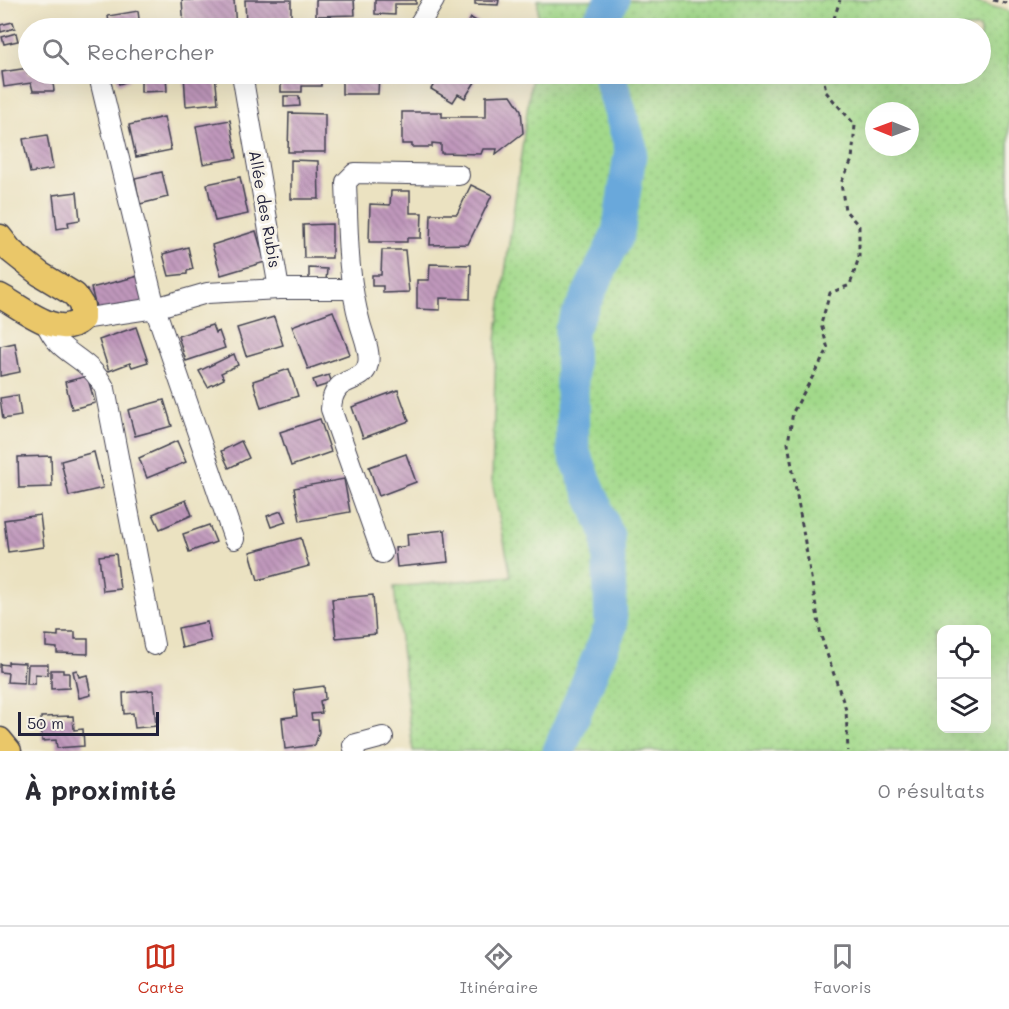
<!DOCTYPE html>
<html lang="fr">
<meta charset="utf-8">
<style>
:root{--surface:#fff;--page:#f2f2f3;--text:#2b2b33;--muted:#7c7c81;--line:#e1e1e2;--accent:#c8321e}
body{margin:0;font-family:Mali,sans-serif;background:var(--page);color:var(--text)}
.controls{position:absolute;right:18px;bottom:18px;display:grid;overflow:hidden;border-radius:12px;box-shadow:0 6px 24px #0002}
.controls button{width:54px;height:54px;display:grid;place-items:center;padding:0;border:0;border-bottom:2px solid var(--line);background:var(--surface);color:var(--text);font:30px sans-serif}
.compass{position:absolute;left:865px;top:102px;width:54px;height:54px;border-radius:50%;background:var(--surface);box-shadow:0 6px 24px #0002;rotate:271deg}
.scale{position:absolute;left:18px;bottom:15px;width:141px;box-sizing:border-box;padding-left:6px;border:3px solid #22223b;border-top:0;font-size:16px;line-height:21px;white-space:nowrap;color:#22223b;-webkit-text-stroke:4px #f7f3e8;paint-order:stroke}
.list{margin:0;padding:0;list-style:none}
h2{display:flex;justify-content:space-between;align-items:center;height:78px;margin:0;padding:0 24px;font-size:26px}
h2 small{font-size:20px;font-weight:400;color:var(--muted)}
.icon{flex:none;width:33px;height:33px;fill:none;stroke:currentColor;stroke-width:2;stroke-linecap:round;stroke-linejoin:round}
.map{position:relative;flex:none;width:1009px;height:751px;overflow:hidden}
.search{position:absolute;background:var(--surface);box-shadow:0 6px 24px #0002;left:18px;right:18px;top:18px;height:66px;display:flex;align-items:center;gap:15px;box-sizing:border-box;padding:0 21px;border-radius:33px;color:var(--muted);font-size:22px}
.sheet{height:174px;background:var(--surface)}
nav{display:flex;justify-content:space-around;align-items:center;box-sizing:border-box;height:84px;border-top:2px solid var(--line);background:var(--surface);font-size:16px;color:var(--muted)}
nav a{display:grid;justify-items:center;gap:3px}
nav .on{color:var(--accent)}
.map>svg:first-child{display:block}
.grass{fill:url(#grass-dots);stroke:#627e62;stroke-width:1.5;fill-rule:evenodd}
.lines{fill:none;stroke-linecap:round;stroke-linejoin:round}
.river{stroke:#69a8db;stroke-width:33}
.building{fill:url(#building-back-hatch)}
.minor-casing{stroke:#403f4f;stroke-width:22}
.major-casing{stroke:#403f4f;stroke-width:27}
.path{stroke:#403f4f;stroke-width:3;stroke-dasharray:4.5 4.5;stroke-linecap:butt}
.minor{stroke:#fff;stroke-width:20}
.major{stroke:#eac769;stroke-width:24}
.labels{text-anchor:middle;stroke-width:6;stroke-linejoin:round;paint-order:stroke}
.street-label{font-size:16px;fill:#22223b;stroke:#f7f3e8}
</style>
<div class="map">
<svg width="1009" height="751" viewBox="0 0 1009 751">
<defs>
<pattern id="grass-dots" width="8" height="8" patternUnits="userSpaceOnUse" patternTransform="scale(1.5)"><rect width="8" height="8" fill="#a2d98a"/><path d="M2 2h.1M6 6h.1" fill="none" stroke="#8bba78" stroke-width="1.8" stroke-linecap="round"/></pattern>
<pattern id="building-back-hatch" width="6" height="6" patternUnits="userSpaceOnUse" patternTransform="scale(1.5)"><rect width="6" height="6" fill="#c098bc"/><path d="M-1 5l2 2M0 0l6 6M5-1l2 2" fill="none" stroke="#9c7c9a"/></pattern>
</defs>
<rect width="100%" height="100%" fill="#f7f3e8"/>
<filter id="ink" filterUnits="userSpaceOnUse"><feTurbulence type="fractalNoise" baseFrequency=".0167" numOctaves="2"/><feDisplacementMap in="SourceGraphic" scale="12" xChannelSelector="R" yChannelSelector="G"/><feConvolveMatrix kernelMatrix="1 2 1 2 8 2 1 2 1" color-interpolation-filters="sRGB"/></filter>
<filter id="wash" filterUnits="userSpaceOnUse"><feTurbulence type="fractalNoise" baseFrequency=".008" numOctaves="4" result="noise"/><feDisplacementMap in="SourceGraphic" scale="24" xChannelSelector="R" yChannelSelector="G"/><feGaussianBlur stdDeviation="1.35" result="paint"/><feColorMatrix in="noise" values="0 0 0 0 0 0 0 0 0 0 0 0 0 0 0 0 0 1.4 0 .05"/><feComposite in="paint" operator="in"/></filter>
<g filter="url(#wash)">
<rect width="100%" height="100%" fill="#ebe2c1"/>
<path class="grass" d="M538,0h429l42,11v740h-596l-19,-164 117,-11 -19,-95 4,-141 36,-266h448v-46h-442zM874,111h36v36h-36zM942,630h44v98h-44z"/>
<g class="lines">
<g class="river">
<polyline points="597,28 596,25 613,0"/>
<polyline points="559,751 611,626 608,536 573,450 571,330 618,234 631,148 609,74"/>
</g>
</g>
<g id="blocks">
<g class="building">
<polygon points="182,0 234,0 236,28 184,28"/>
<polygon points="245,0 291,0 291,18 267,19 268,24 246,25"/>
<polygon points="316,0 354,0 355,15 316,16"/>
<polygon points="375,0 416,0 416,4 395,4 395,15 375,14"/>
<polygon points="475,0 499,0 498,5 475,4"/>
<polygon points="138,11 140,27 110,28 108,16"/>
<polygon points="471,18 488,28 465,28"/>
<polygon points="13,22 15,28 1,32 0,25"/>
<polygon points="16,33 18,41 4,44 2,37"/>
<polygon points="28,68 28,74 52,74 54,91 33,91 31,83 4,87 2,72"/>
<polygon points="115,74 127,74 130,80 119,84"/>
<polygon points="141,74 166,74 167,91 141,92"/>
<polygon points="184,74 215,74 218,103 186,106"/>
<polygon points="281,74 321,74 321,86 302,86 302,92 281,92"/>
<polygon points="342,74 379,74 378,94 342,94"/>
<polygon points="440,74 475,74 471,80 475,82 465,98 458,94 453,102 431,89"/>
<polygon points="511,95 521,110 523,133 496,154 497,149 483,149 481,154 441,153 441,144 432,143 432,147 412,147 412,144 402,144 402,112 442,112 442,117 486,117 486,96"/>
<polygon points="284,96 299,96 300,106 284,107"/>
<polygon points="289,113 325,114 325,152 288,152"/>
<polygon points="164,117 171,150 136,157 129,125"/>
<polygon points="230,120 237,158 203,164 196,126"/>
<polygon points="47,135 53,169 30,173 23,139"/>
<polygon points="291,160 318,161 319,199 291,199"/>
<polygon points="162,172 168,197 140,204 135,178"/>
<polygon points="240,177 248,214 215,221 207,184"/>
<polygon points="471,185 492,195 468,244 430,245 431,214 457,214"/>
<polygon points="391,191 410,191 410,213 422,213 421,238 407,238 407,242 369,242 370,204 390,205"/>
<polygon points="77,192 80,220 68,222 69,227 57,229 53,195"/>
<polygon points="332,224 332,258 304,258 303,225"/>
<polygon points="256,231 265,262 221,275 212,245"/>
<polygon points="188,247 193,269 187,271 187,274 169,276 163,254"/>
<polygon points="382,250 405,250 409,292 383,293 383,286 372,286 372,275 381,275"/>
<polygon points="430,264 471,265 470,299 440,298 440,310 417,309 417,280 429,280"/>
<polygon points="309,268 327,269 326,281 309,280"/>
<polygon points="139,276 146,303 98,315 91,288"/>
<polygon points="333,311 350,354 308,369 292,326"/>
<polygon points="274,317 283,345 246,356 237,328"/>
<polygon points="212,325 215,333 219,331 225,348 186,361 178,336"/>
<polygon points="136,327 148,362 132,367 130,363 109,371 99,340"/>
<polygon points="15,343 20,372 0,376 0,346"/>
<polygon points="234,354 238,365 221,373 224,379 208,387 199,371"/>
<polygon points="289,369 298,396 261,408 253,381"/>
<polygon points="329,375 332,383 316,388 313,380"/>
<polygon points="87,376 95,403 72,409 65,382"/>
<polygon points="398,390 409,421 363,438 352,407"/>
<polygon points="18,395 21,416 3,419 0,398"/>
<polygon points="164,400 172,426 135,436 128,410"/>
<polygon points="320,419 331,452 291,466 280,432"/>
<polygon points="177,441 186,462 147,478 139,458"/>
<polygon points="241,441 249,458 229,468 221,451"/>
<polygon points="94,452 103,488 69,496 61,461"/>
<polygon points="406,454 416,482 379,496 369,467"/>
<polygon points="51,456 52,487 19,488 18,457"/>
<polygon points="344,479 350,512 300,521 294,488"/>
<polygon points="186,500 192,515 160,529 153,514"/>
<polygon points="281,511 286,522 271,527 267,516"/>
<polygon points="40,515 44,547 8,552 4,520"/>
<polygon points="209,525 216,542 189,552 183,534"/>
<polygon points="445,530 448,562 397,567 395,548 408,546 407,534"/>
<polygon points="301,538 309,566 258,580 250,552"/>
<polygon points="116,554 120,589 103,591 99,556"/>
<polygon points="373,595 376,634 336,638 332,599"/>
<polygon points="207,622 211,641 182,648 178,628"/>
<polygon points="58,632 75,632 75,639 88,639 88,654 57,653 57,648 46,647 46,635 58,636"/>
<polygon points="8,662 25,663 24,683 7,682 8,673 0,672 0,664 8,665"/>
<polygon points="28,664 48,664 48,675 35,674 35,684 27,684"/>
<polygon points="51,670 63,670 63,673 69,673 69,688 51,689"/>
<polygon points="77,670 79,677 87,675 91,695 79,698 73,671"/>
<polygon points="324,686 325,699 320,701 322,713 311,714 312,720 318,720 319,732 315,745 285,749 282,718 297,716 294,690"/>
<polygon points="153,690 156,726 135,728 133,713 124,714 123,693"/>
<polygon points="73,716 74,730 83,729 84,746 57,748 56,740 42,741 41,717"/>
</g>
</g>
</g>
<g filter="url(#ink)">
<use href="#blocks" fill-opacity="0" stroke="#403f4f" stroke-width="1.5"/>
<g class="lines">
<defs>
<g id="minor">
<polyline points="417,28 434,0"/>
<polyline points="99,76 155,308 234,539"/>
<polyline points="279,289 351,289"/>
<polyline points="82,319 155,308 207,293 279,289 242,74"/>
<path d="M46,323c13,34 42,31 59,66l49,256"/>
<path d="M382,553l-51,-144c2,-38 32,-22 37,-45 3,-12 -5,-29 -8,-41 -13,-46 -12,-93 -14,-141l9,-9 104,2"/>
<polyline points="355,751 353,745 383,737"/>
</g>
<g id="major">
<path d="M0,237l11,14 29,23 35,21 7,11v13c-23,22 -60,-12 -82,-23"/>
<polyline points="0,740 9,751"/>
</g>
</defs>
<use href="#minor" class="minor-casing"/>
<use href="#major" class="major-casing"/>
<g class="path">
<polyline points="993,0 1009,4"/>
<polyline points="831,28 840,0"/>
<polyline points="823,74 826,92 855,125 852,160 841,183 845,210 859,226 859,257 850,285 830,293 821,324 828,349 793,412 788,443 821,636 846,710 848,751"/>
</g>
<use href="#minor" class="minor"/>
<use href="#major" class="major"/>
</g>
</g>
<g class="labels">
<g class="street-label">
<text transform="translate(265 209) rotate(80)" y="6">Allée des Rubis</text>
</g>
</g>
</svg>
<div class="controls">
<button><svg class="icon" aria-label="locate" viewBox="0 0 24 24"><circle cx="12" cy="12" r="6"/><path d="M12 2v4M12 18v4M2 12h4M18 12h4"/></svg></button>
<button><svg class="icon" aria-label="layers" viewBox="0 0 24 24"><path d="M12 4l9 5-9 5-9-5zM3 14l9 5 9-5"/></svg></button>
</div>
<svg class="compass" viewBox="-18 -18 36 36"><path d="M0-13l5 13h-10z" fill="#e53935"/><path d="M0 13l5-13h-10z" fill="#7c7c81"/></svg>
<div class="scale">50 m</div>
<div class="search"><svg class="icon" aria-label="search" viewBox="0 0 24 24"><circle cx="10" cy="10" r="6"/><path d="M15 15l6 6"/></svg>Rechercher</div>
</div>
<section class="sheet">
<h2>À proximité<small>0 résultats</small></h2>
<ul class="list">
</ul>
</section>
<nav>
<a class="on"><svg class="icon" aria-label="map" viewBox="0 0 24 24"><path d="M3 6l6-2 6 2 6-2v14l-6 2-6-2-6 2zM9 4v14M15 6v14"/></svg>Carte</a>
<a><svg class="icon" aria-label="directions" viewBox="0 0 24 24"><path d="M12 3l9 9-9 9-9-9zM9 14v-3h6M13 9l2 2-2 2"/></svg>Itinéraire</a>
<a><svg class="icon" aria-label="saved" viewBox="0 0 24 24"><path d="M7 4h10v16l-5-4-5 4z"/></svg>Favoris</a>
</nav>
